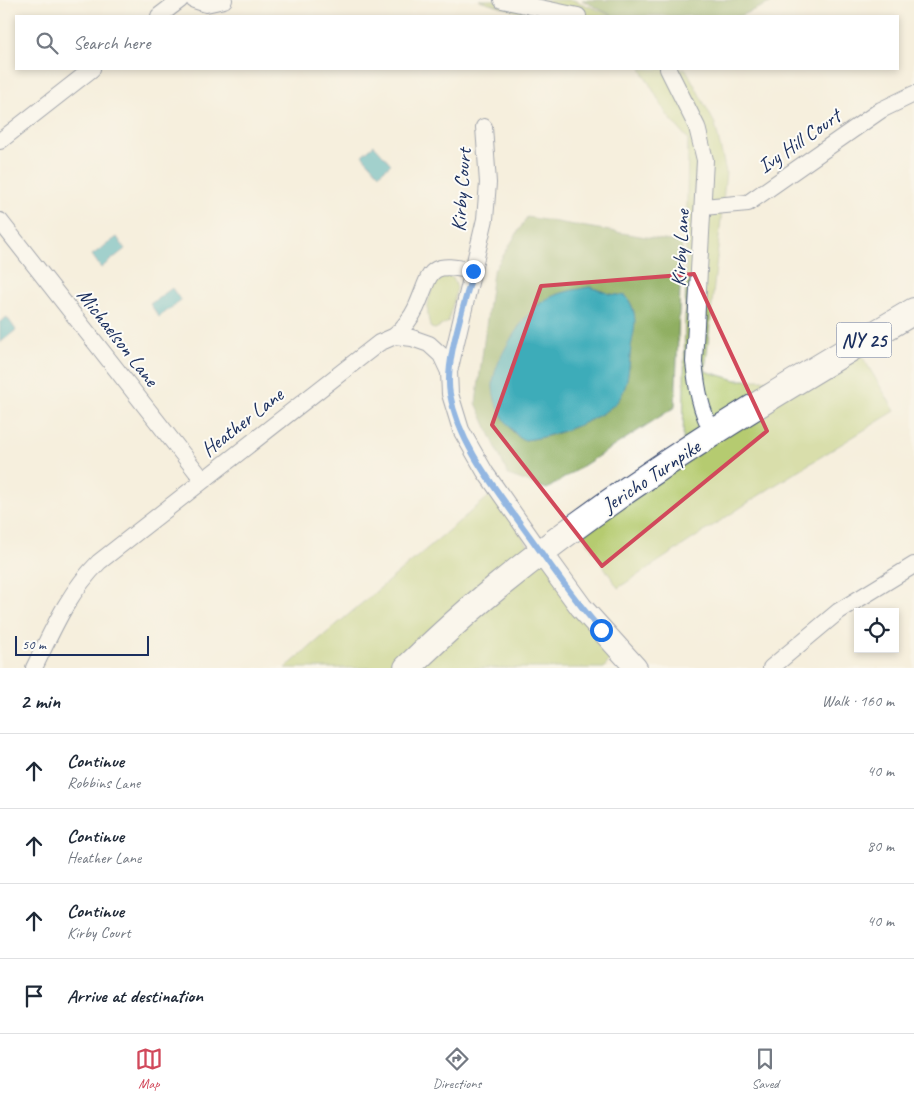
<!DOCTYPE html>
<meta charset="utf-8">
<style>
:root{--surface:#fff;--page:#f6f6f7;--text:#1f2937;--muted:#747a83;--line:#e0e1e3;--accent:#d1495b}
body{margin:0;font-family:Caveat,sans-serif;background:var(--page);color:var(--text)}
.controls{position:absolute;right:15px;bottom:15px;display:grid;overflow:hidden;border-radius:0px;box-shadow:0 2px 8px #0003}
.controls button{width:45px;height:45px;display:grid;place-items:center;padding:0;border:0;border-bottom:1px solid var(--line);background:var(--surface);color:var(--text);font:25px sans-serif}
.scale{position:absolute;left:15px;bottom:12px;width:134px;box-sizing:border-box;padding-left:5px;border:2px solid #1b2f5e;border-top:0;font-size:14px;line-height:18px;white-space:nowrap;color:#1b2f5e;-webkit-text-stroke:4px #fdfcf7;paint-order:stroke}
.stop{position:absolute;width:15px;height:15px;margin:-11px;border:4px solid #1a73e8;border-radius:50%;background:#fff}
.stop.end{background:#1a73e8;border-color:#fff;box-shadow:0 1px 5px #0008}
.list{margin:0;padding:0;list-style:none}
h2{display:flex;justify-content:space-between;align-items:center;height:65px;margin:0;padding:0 20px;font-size:21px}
h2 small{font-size:16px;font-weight:400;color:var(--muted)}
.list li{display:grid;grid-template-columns:32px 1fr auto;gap:15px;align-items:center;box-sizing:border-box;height:75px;padding:0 20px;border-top:1px solid var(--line)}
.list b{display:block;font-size:19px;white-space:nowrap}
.list p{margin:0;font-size:16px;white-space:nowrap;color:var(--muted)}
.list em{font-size:16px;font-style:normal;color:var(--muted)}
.icon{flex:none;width:28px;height:28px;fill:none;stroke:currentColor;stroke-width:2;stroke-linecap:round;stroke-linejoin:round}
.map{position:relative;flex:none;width:914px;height:668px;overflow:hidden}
.search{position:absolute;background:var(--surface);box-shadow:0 2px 8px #0003;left:15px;right:15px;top:15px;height:55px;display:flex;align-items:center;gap:12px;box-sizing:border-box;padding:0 18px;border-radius:0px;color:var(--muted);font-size:19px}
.sheet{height:365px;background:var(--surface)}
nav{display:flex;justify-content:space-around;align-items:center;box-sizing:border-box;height:70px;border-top:1px solid var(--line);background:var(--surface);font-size:14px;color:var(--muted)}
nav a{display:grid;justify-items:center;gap:2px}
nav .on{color:var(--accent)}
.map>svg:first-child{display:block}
.green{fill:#b5cb70;stroke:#687d67}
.forest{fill:#90af62;stroke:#566f60;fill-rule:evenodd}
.water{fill:#3cacb9;stroke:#2c6e8c}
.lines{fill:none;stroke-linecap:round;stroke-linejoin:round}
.street-casing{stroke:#3c4c71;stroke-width:18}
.secondary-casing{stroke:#3c4c71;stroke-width:24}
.primary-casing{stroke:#3c4c71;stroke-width:28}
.street{stroke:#fff;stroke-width:16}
.secondary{stroke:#fff;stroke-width:22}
.primary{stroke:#fff;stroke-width:26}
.route{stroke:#1a73e8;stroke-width:6}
.marked{fill:none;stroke:#d1495b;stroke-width:4;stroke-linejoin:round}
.labels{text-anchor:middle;stroke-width:4;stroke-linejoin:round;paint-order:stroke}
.shield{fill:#fdfcf7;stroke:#5f6c8c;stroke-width:1}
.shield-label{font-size:20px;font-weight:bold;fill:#1b2f5e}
.street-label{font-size:21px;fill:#1b2f5e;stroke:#fdfcf7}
</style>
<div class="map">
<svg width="914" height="668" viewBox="0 0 914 668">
<rect width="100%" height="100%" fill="#fdfcf7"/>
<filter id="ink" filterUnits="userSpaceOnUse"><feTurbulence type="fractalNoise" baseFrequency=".02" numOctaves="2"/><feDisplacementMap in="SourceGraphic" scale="10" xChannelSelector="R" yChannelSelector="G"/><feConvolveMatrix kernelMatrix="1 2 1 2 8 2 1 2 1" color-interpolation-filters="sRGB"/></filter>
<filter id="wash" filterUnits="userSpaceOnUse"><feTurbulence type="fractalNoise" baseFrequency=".0096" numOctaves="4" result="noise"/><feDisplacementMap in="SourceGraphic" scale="20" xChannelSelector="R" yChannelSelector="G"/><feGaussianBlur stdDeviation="1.12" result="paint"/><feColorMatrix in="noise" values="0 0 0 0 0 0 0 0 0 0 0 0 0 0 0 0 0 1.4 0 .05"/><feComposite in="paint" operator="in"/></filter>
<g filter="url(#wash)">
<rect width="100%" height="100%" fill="#f6efdd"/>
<g class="green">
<polygon points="479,0 573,0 613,16 532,16"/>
<polygon points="641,69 686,69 715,124 726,172 705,371 736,380 784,380 683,445 688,139 667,115"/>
<path d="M440,276h9l5,3 3,9 -9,34 -13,7 -4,-1c-7,-18 -2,-38 9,-52z"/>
<polygon points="856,346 895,411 772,487 618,588 577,526"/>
<polygon points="493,493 534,554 406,668 285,668"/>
<polygon points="540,555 617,650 604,668 411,668"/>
</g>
<g class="forest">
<polygon points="582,0 777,0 740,16 613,16"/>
<path d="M527,217l155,26 -7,164 -128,82 -39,-14 -32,-72 17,-131zM590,287l20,7 16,2c13,17 7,27 5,47 -2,17 -2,38 -10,53 -11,22 -76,44 -99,44l-10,-9 -17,-30 -2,-15 4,-16 25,-50 35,-26z"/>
</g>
<g class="water">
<polygon points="374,145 391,164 379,174 362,155"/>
<polygon points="117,237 125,249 101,268 92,255"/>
<path d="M590,287l20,7 16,2c13,18 9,31 5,51 -2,16 -2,35 -10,49 -11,22 -76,44 -99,44 -14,-12 -29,-35 -29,-54 -1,-23 30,-71 49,-84 15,-10 32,-12 48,-15z"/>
<polygon points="172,288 181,301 159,317 150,304"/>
<polygon points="7,317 16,330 0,343 0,322"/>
</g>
</g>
<g filter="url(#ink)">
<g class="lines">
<defs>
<g id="street">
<polyline points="194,0 206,4 224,0"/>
<polyline points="502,0 578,16"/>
<polyline points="159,16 180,0"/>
<path d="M668,69l29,58 8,33 -11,202c3,26 6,48 19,71"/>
<polyline points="0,141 92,69"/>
<polyline points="703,207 748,203 881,110 914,94"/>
<polyline points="0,221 203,480"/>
<path d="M395,336c9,-9 16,-17 21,-28 16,-35 9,-48 57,-37"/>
<polyline points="449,372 485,219 488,183 484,127"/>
<path d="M34,668c19,-39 34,-75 65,-106l280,-219 16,-7 17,2 17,6 12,11 8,17 1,22 11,36 24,42 56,80"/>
<polyline points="771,668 839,611 914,565"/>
</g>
<polyline id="secondary" points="541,552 581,607 636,668"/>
<path id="primary" d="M407,668c29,-28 59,-56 90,-81 129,-105 274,-192 417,-276"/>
</defs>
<use href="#street" class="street-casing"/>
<use href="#secondary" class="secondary-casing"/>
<use href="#primary" class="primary-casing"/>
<use href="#street" class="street"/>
<use href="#secondary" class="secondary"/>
<use href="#primary" class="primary"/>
</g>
</g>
<g class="lines" filter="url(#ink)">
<path class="route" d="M473,271c-8,33 -29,91 -23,123 9,51 46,95 75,136 25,34 48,69 76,100"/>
</g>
<path d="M0 0H914V668H0ZM694,274l73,157 -165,135 -110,-141 49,-139z" fill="#f6efdd" fill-opacity=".55" fill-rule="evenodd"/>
<path class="marked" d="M694,274l73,157 -165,135 -110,-141 49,-139z"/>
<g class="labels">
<rect class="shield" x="836.5" y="322.5" width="55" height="35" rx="4"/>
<g class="shield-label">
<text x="864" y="347">NY 25</text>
</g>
<g class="street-label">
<text transform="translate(799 141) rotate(-35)" y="7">Ivy Hill Court</text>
<text transform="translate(461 190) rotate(-86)" y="7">Kirby Court</text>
<text transform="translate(680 248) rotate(-87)" y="7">Kirby Lane</text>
<text transform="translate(118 337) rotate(52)" y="7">Michaelson Lane</text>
<text transform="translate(242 422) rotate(-38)" y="7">Heather Lane</text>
<text transform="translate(651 476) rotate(-34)" y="7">Jericho Turnpike</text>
</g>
</g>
</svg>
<div class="controls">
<button><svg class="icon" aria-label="locate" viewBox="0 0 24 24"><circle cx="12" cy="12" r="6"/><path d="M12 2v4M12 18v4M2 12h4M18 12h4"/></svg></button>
</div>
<div class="scale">50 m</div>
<div class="stop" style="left:601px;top:630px"></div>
<div class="stop end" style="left:473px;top:271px"></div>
<div class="search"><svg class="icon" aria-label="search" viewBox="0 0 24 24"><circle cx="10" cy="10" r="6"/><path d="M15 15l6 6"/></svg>Search here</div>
</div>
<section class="sheet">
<h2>2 min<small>Walk · 160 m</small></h2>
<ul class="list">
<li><svg class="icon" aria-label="ahead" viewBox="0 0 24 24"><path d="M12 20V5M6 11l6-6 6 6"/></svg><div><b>Continue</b><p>Robbins Lane</p></div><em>40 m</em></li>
<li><svg class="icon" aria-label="ahead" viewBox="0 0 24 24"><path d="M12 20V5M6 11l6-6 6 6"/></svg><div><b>Continue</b><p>Heather Lane</p></div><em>80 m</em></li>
<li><svg class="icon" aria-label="ahead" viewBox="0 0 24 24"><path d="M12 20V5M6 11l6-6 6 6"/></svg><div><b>Continue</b><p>Kirby Court</p></div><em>40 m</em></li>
<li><svg class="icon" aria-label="arrive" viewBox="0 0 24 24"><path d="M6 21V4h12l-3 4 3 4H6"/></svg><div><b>Arrive at destination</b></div></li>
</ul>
</section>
<nav>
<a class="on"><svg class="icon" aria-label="map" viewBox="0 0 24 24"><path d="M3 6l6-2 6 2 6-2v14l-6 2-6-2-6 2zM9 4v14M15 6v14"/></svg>Map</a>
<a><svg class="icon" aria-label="directions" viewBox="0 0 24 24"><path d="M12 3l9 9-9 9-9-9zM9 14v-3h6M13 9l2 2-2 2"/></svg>Directions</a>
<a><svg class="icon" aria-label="saved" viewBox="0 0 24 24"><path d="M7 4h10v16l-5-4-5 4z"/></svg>Saved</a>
</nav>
